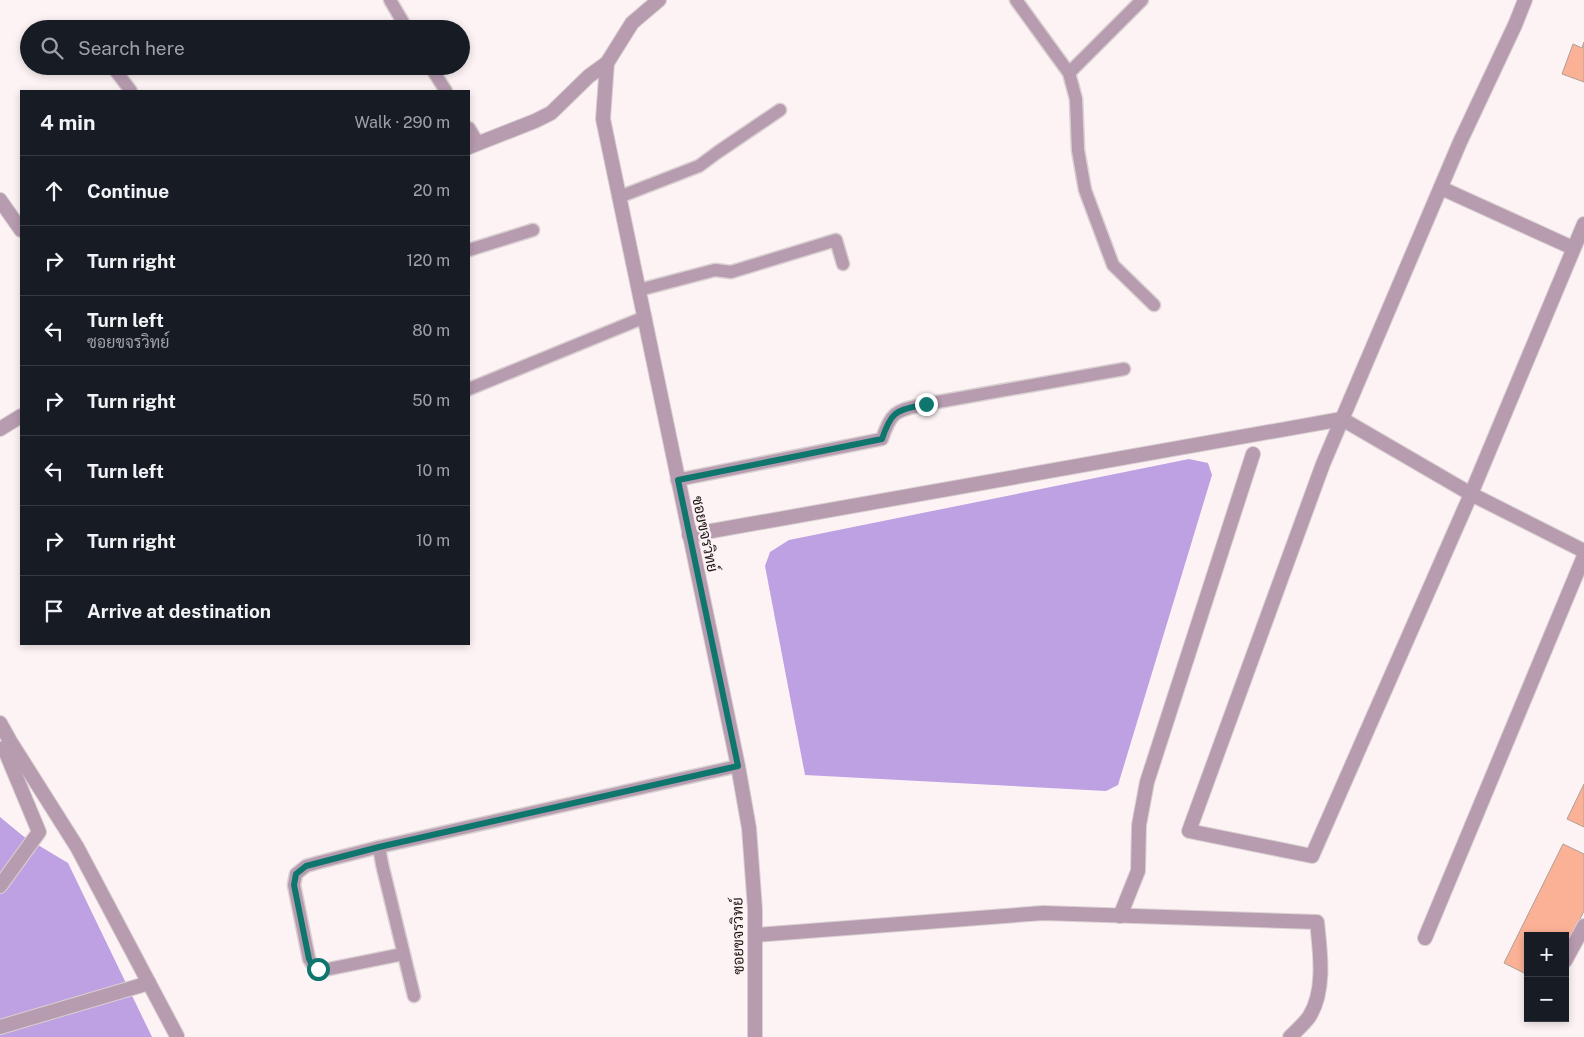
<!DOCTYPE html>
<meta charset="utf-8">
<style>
:root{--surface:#171b24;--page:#20242c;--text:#f1f3f6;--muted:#9ea1a6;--line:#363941}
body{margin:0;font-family:"Public Sans",Sarabun,sans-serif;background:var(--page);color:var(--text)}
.controls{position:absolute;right:15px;bottom:15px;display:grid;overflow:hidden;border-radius:0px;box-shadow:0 2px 8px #0003}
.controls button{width:45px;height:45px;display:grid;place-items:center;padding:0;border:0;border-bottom:1px solid var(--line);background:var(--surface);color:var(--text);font:25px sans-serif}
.stop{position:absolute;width:15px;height:15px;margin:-11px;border:4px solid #0f766e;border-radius:50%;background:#fff}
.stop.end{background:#0f766e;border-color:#fff;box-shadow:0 1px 5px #0008}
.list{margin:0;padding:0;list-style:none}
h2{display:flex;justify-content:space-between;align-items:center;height:65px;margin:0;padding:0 20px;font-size:21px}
h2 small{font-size:16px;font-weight:400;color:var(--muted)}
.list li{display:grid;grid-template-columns:32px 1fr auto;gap:15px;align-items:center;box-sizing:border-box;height:70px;padding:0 20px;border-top:1px solid var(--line)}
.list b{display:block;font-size:19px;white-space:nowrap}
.list p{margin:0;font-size:16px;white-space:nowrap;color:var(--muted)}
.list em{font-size:16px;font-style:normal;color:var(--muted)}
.icon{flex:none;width:28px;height:28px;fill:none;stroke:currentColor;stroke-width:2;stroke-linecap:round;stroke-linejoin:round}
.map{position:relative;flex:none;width:1584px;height:1037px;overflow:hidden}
.search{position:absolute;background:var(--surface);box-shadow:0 2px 8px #0003;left:20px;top:20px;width:450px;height:55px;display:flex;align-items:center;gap:12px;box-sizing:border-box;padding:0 18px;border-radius:28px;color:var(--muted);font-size:19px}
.panel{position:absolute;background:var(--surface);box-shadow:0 2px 8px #0003;left:20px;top:90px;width:450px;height:555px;border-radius:0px}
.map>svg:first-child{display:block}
.water{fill:#bea1e2}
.building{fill:#fbb196;stroke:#b19e97}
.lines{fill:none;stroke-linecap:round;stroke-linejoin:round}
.service-casing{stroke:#d9d0d1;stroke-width:15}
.minor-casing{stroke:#d9d0d1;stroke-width:16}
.tertiary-casing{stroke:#d9d0d1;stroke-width:16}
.service{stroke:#b79baf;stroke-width:12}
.minor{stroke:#b79baf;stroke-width:14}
.tertiary{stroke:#b79baf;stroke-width:14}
.route{stroke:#0f766e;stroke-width:6}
.labels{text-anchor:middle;stroke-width:4.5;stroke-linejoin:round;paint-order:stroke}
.street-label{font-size:15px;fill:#1e1617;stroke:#fdf3f5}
</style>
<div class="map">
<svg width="1584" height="1037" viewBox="0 0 1584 1037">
<rect width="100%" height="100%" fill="#fdf3f5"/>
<g class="water">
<polygon points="1189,459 1208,463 1212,475 1118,785 1106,791 805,775 765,566 770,552 789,540"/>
<polygon points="0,817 23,836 68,863 152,1037 0,1037"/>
</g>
<g class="building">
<polygon points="1584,42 1584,82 1562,74 1573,44 1582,48"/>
<polygon points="1584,784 1584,827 1567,819"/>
<polygon points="1563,844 1584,854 1584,911 1565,949 1565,936 1528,936 1528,975 1504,963"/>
</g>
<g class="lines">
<defs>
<g id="service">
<polyline points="390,0 407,29"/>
<polyline points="1016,0 1069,73 1076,99 1078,150 1085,190 1113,265 1154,305"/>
<polyline points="112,66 131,91"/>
<polyline points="430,66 446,91"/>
<polyline points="1069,73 1142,0"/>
<polyline points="469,128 478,143"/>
<polyline points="619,197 699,166 718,152 780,110"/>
<polyline points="469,250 533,230"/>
<polyline points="639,290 715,270 731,272 836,240 843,264"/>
<polyline points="469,389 645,317"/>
<path d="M677,480l205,-41c10,-30 15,-28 44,-35l198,-35"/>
<path d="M379,847l-59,15 -14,4 -10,8 -2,11 15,74c4,7 7,10 15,11l79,-16"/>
<polyline points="414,996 382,864 379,847 738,766"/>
</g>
<g id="minor">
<polyline points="1525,0 1515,25 1460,142 1323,464 1189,831 1312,856 1471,494 1584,224"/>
<polyline points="469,147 535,121 551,113 589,76 607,63"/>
<polyline points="1441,188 1573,248"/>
<polyline points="0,200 21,230"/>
<polyline points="0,429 21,416"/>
<polyline points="689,535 1342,419 1471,494 1584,551"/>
<polyline points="0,723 10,741 77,847 177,1036"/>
<polyline points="0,886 39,832 4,748"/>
<polyline points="1120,916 1138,871 1139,825 1147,782 1253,454"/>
<path d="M756,935l287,-22 274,9c3,29 9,69 -8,95 -5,7 -13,14 -19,20"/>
<polyline points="1425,938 1584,556"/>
<polyline points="1565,961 1584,926"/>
<polyline points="0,1027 149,983"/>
</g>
<polyline id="tertiary" points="659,0 632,23 607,63 603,119 738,766 749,828 755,909 755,1037"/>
</defs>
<use href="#service" class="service-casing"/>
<use href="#minor" class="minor-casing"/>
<use href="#tertiary" class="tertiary-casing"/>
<use href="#service" class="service"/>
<use href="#minor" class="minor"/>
<use href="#tertiary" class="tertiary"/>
</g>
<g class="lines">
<path class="route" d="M318,969l-6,-4 -3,-6 -15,-74 2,-11 10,-8 73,-19 359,-81 -60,-286 204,-41c10,-30 15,-28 44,-35"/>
</g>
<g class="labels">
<g class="street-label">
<text transform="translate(705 534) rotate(78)" y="5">ซอยขจรวิทย์</text>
<text transform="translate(738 936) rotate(-91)" y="5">ซอยขจรวิทย์</text>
</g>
</g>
</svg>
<div class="controls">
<button>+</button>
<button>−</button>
</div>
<div class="stop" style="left:318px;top:969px"></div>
<div class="stop end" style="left:926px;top:404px"></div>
<div class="search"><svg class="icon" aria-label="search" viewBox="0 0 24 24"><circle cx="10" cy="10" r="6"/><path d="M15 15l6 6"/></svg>Search here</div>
<section class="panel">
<h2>4 min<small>Walk · 290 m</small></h2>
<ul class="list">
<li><svg class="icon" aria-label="ahead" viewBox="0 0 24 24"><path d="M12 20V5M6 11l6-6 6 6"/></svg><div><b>Continue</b></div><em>20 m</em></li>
<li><svg class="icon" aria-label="right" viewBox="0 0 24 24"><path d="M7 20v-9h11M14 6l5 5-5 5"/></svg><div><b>Turn right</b></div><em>120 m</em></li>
<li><svg class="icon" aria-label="left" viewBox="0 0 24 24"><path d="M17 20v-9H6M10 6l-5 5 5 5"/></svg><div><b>Turn left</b><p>ซอยขจรวิทย์</p></div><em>80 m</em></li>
<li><svg class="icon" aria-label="right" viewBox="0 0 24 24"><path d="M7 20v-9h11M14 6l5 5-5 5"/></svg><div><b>Turn right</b></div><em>50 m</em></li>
<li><svg class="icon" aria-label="left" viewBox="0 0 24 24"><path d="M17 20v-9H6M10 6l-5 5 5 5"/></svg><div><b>Turn left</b></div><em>10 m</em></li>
<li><svg class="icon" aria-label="right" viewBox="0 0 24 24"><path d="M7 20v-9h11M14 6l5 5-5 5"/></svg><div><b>Turn right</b></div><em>10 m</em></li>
<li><svg class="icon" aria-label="arrive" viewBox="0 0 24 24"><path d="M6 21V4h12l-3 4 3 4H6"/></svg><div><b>Arrive at destination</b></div></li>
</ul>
</section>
</div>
